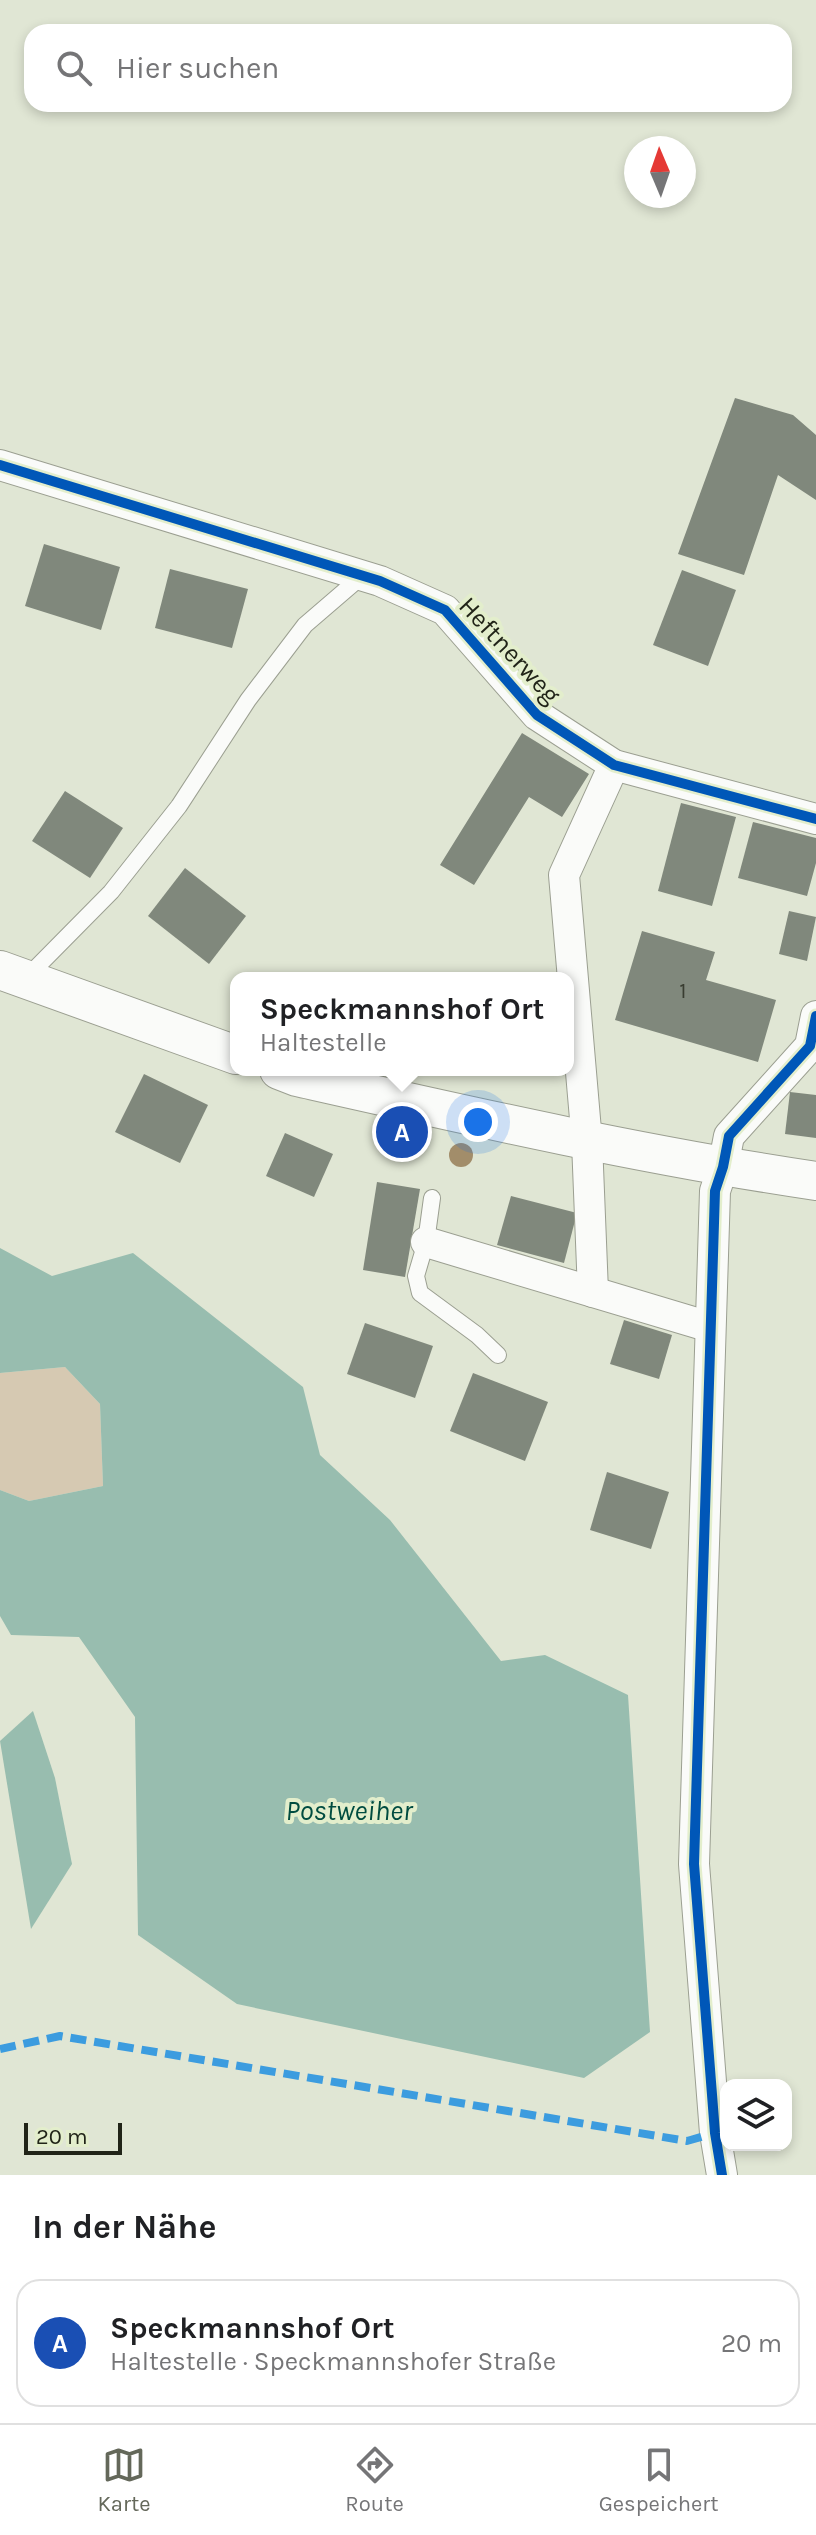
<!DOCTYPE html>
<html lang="de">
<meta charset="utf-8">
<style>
:root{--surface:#fff;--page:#f6f6f6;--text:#202124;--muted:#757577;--line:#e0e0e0;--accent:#64685a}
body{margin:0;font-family:Karla,sans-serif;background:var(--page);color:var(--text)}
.controls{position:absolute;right:24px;bottom:24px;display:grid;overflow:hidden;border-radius:16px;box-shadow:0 4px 12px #0003}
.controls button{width:72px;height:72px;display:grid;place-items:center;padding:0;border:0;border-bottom:2px solid var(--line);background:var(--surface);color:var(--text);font:40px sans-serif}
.compass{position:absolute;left:624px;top:136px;width:72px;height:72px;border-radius:50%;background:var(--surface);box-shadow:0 4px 12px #0003;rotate:358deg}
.scale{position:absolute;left:24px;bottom:20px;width:98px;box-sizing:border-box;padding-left:8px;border:4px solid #212418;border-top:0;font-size:22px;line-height:28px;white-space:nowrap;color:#212418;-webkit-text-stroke:6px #e3eecc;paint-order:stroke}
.you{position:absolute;left:478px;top:1122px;width:28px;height:28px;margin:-20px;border:6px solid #fff;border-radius:50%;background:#1a73e8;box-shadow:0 0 0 12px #1a73e833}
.badge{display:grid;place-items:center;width:52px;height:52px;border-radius:50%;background:var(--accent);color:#fff;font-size:26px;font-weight:700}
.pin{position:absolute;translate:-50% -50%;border:4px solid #fff;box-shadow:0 2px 8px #0006}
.popup{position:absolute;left:230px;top:972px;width:344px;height:104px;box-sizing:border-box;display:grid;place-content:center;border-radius:16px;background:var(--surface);filter:drop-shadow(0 2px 6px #0005);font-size:26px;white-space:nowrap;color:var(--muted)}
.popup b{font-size:30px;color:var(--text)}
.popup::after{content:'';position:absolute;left:50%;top:100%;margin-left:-16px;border:16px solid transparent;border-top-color:var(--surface)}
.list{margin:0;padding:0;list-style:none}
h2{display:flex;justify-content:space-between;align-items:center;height:104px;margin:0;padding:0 32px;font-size:34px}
h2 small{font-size:26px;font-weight:400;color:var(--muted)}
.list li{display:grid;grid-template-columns:52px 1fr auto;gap:24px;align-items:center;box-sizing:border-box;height:128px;margin:0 16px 16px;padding:0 16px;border:2px solid var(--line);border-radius:24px}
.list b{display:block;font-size:30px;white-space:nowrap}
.list p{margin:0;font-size:26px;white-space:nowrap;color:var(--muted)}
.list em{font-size:26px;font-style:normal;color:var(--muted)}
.icon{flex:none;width:44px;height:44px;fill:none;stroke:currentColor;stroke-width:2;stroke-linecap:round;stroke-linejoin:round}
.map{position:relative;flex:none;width:816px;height:2175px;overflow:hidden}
.search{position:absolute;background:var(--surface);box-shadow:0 4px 12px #0003;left:24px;right:24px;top:24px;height:88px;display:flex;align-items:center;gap:20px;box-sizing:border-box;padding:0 28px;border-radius:24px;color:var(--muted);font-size:30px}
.sheet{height:248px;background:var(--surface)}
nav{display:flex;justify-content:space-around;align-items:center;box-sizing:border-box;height:112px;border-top:2px solid var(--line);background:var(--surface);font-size:22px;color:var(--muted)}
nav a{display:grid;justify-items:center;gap:4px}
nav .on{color:var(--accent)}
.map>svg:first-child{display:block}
.green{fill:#d6c9b2}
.water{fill:#98bdaf}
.building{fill:#80887c}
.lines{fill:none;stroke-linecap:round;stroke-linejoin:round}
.service-casing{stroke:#9b9f91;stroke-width:18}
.minor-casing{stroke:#9b9f91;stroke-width:32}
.tertiary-casing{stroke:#9b9f91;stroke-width:40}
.service{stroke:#fafbf9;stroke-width:16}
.minor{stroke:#fafbf9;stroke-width:30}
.tertiary{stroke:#fafbf9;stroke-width:38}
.quiet{stroke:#3c9cdf;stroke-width:8;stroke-dasharray:16 8;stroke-linecap:butt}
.cycleway-casing{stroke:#e3eecc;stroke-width:15}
.cycleway{stroke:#0057b8;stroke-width:10}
.tree{fill:#a28d6a}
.labels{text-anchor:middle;stroke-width:8;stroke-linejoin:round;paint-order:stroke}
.number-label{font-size:22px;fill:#393d31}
.street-label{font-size:26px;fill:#212418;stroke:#e3eecc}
.water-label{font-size:28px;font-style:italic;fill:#004c40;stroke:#e3eecc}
</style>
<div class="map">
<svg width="816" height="2175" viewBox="0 0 816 2175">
<rect width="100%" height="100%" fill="#e0e6d4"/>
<polygon class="green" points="65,1367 100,1404 103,1486 29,1501 0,1490 0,1373"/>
<g class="water">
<polygon points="0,1248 52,1276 133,1253 303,1387 320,1455 390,1520 501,1661 545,1655 628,1695 650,2032 584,2078 237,2004 138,1935 135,1717 79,1637 11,1635 0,1616 0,1490 29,1501 103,1486 100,1404 65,1367 0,1373"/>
<polygon points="33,1711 55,1778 72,1864 31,1929 0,1741"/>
</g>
<g class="building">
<polygon points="735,398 793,415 816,435 816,500 778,475 744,575 678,554"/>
<polygon points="44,544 120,567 101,630 25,606"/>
<polygon points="170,569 248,589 232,648 155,628"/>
<polygon points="682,570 736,590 708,666 653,645"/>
<polygon points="522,733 589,774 562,817 529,797 474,885 440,865"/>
<polygon points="65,791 123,828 90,878 32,841"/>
<polygon points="681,803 736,817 712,906 658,891"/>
<polygon points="753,822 816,838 816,863 807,896 738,878"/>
<polygon points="185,868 246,916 209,964 148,916"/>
<polygon points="789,911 816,917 807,961 779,954"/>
<polygon points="642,931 715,952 706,980 776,1000 758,1062 615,1020"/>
<polygon points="144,1074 208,1105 180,1163 115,1132"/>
<polygon points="790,1092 816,1095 816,1138 785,1134"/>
<polygon points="285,1133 333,1154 314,1197 266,1176"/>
<polygon points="377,1182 420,1189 405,1277 363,1270"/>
<polygon points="511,1196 577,1213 564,1263 497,1245"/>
<polygon points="624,1320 672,1335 659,1379 610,1364"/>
<polygon points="365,1323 433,1346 415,1398 347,1374"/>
<polygon points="473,1373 548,1402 525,1461 450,1431"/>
<polygon points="607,1472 669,1492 651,1549 590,1530"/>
</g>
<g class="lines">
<defs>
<g id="service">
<polyline points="26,978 111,892 179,806 248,700 305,625 362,576"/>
<polyline points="432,1198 426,1242 416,1276 420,1293 477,1335 498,1355"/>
</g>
<g id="minor">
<polyline points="0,465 380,581 445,610 537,715 614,765 816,819"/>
<polyline points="426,1242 710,1327"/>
<polyline points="593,1292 587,1142 564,875 614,765"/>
<polyline points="722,2175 715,2133 694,1864 715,1191 723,1167 729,1136 810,1046 816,1016"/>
</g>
<g id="tertiary">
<polyline points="0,970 236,1055"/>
<path d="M279,1070l18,7c173,39 344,78 519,104"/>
</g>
</defs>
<use href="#service" class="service-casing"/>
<use href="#minor" class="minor-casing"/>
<use href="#tertiary" class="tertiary-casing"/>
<use href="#service" class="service"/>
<use href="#minor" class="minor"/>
<use href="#tertiary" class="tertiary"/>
<polyline class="quiet" points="0,2049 60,2036 687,2141 715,2133"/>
<defs>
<g id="cycleway">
<polyline points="0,465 380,581 445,610 537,715 614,765 816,819"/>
<polyline points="722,2175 715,2133 694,1864 715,1191 723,1167 729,1136 810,1046 816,1016"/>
</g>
</defs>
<use href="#cycleway" class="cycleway-casing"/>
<use href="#cycleway" class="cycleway"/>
</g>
<circle class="tree" cx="461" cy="1155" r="12"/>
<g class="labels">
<g class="number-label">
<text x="683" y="998">1</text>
</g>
<g class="street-label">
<text transform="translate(510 650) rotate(47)" y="9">Heftnerweg</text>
</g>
<g class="water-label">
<text x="349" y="1820">Postweiher</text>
</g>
</g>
</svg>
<div class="controls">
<button><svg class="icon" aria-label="layers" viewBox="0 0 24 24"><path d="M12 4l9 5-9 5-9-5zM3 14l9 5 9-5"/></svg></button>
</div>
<svg class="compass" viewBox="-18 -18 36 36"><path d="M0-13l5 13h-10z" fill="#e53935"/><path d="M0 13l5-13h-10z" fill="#757577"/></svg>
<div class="scale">20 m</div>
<div class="you"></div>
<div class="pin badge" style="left:402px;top:1132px;background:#1a4fb4">A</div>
<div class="popup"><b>Speckmannshof Ort</b>Haltestelle</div>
<div class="search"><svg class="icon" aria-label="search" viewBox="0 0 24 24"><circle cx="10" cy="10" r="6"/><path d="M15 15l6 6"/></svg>Hier suchen</div>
</div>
<section class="sheet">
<h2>In der Nähe<small></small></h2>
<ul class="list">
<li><span class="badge" style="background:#1a4fb4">A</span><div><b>Speckmannshof Ort</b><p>Haltestelle · Speckmannshofer Straße</p></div><em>20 m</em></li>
</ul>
</section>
<nav>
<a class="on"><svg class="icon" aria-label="map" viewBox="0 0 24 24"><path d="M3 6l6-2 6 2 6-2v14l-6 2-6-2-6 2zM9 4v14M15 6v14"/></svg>Karte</a>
<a><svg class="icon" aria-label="directions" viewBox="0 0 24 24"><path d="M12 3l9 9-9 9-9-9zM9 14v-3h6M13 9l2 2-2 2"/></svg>Route</a>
<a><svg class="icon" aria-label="saved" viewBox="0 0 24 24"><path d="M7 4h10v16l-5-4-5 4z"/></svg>Gespeichert</a>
</nav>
